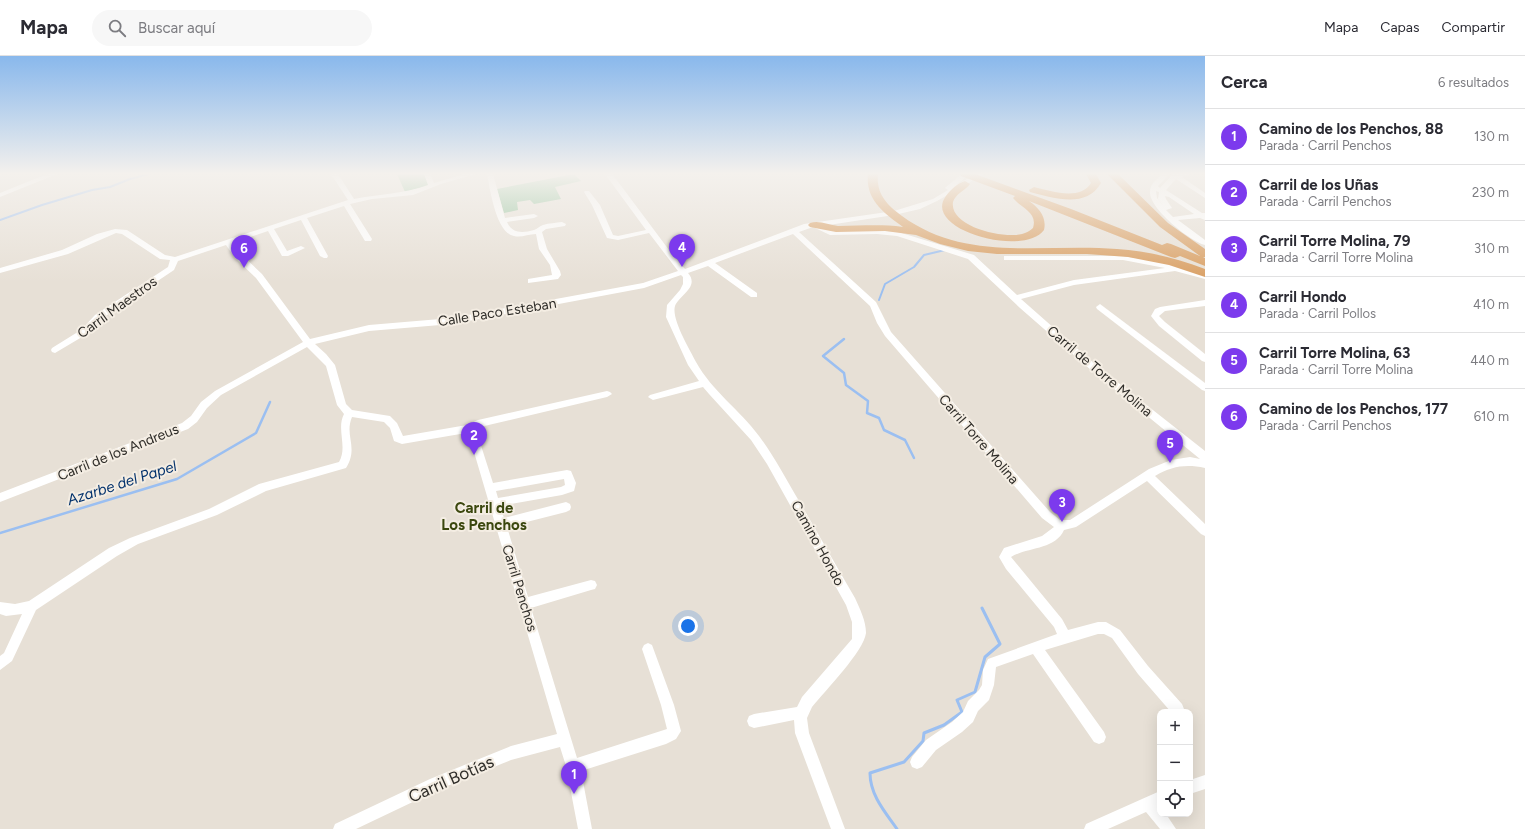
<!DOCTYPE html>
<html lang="es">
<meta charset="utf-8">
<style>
:root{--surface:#fff;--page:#f7f7f7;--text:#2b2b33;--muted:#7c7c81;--line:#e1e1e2;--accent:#7c3aed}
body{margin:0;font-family:Figtree,sans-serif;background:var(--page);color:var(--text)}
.controls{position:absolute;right:12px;bottom:12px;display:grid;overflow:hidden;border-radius:8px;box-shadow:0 4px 16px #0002}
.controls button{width:36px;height:36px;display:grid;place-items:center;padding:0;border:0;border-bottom:1px solid var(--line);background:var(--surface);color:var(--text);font:20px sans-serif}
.you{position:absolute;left:688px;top:570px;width:14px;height:14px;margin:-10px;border:3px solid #fff;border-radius:50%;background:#1a73e8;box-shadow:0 0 0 6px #1a73e833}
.badge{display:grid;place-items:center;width:26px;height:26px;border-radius:50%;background:var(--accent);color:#fff;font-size:13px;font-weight:700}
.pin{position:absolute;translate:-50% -33px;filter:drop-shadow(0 1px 2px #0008)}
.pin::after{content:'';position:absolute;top:21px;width:14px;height:12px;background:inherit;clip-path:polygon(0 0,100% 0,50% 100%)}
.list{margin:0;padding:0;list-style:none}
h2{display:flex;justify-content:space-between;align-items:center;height:52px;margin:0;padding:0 16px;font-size:17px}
h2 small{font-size:13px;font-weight:400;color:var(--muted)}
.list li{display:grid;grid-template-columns:26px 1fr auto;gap:12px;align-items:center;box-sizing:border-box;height:56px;padding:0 16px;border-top:1px solid var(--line)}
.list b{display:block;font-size:15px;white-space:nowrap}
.list p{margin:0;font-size:13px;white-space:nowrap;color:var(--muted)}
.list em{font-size:13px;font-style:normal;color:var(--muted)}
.icon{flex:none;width:22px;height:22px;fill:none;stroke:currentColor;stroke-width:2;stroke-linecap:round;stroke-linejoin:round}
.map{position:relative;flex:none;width:1205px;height:773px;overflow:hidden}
header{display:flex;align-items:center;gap:24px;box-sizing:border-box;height:56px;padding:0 20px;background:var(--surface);border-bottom:1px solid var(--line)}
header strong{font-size:19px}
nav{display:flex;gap:22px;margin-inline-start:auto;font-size:14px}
.search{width:280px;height:36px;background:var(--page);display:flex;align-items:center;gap:10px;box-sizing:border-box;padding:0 14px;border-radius:22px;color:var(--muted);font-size:15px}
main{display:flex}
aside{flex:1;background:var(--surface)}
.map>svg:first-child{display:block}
.forest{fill:#8abf94}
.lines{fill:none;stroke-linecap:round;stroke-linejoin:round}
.stream-far2{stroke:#9bbff1;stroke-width:2}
.stream-far1{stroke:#9bbff1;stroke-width:2.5}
.stream{stroke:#9bbff1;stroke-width:3}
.minor{fill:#fff;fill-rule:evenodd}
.highway{fill:#d99e61;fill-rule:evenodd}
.labels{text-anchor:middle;stroke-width:4;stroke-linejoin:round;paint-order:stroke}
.street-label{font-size:14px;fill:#2e2c28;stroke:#f4ede3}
.water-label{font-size:15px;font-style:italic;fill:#03326c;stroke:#f4ede3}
.neighbourhood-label{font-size:15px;font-weight:bold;fill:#3b470e;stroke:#f4ede3}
.near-street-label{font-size:17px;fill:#2e2c28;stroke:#f4ede3}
</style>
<header>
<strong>Mapa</strong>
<div class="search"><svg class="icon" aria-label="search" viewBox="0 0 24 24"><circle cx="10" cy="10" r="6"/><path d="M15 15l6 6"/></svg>Buscar aquí</div>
<nav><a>Mapa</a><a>Capas</a><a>Compartir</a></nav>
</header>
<main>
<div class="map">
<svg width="1205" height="773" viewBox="0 0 1205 773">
<rect width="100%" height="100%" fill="#e7e0d6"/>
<g class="forest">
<polygon points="397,118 427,118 431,129 405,136"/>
<polygon points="574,118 581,125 555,131 561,143 534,148 530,144 517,146 518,154 504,157 497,133"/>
</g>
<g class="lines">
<g class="stream-far2">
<polyline points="0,164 42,149 92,134 110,131 130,123 149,118"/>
<polyline points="879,244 885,228 914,211 924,199 945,194"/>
</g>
<g class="stream-far1">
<polyline points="844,283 823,300 844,317 846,329 868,345 867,357 879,362 884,374 905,384 914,402"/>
<polyline points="0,477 177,423 256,377 270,346"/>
</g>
<path class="stream" d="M897,773c-12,-17 -27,-34 -27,-56l34,-11 19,-21 1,-8 20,-8 18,-13 -5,-12 18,-8 10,-35 15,-13 -18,-36"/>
<g class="minor">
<polygon points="47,118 57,118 0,141 0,137"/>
<path d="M331,118h7l16,25c25,-5 50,-5 74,-14l-4,-11h6l4,9 30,-9h12l-35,10 -28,11 -41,4 -22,5 22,35 -1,2h-6l-21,-35 -37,12 21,38 -1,2h-3l-4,-2 -19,-36 -27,9 13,22 14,-5 4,2 -17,8h-6l-14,-25 -35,12 8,11 21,20 48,65 59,-14 83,-7 191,-35 35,-12 -29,-38 -31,7 -11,-2 -15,-33 -8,-13 1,-1h4l11,14 13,30 5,1 28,-6 -41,-56h7l7,9 50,67 16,19 119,-45 90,-13 39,-12 15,-9 -3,-2 1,-1 16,-13h8l-14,11 20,-11h8l-47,27 -17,8 -26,6 -72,11 9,5 46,-1 21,2 76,23 43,40 57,-15 91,-12 -42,-8h-119v-4h119l38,6 44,12v5l-30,-8 -101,14 -53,14 76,67 108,85v17c-19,-4 -33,-2 -50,8l50,48v12l-4,-2 -54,-53 -71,46 -12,3c-9,20 -37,17 -53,27l51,62 6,11 30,-8h8l14,8 28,36 34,38 2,5 -2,3h-11l-33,-38 -26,-36 -8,-4h-6l-53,16 59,82 2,5 -2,5 -5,2 -5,-2 -61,-88 -37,13 -2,18 -5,15 -11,11 -5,11 -11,10 -26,18 -14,17 -5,2 -5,-2 -2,-5 2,-5 14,-17 26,-18 11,-10 5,-11 11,-11 3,-5 1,-15 5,-11 69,-25 -3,-7 -48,-58 -7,-12 5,-9 38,-12 12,-9 -12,-9 -157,-182 -8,-13 -7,-17 -77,-72 -78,29 42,30v4h-6l-43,-31 -20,7c12,14 -9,22 -13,33 -4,13 15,44 21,56 16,29 44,48 63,74 15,20 27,43 40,65 19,32 37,65 56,97 5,11 11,23 11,35 -2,18 -41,58 -54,74l-5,11 2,15 36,96h-14l-36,-96 -1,-13 -40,8 -5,-2 -2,-5 2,-5 5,-2 43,-7 5,-10 50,-58v-17l-6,-17 -79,-141 -16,-24 -42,-46 -6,-7 -50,13 -5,-3 2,-2 49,-14 -11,-16 -22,-48 1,-12 13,-15 3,-6v-7l-2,-2 -37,13 -192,36 -83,7 -54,13 11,10 9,11 11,39 6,6 38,6 7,7 6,13 64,-11 11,-5 129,-29 3,1 2,2 -5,3 -127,30 -4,3 17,53 74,-13 4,1 5,12 -2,8 -12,4 -62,11 4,12 62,-16 4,2 1,3 -1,3 -4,2 -59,15 21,70 63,-17 4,1 2,4 -2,4 -4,1 -60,18 46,150 90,-29 -6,-24 -19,-56 2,-4 4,-2 4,2 22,60 7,26 -5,8 -10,5 -85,27 11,58h-14l-12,-63 -6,-19 -49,13 -71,29 -84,40h-23l2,-5 95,-45 81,-33 46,-12 -88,-299 -3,-2 -64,11 -8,-3 -4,-13 -6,-6 -32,-5c-8,19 7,30 -6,51l-80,23 -49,24 -79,29 -21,12 -81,54 -24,51 -12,9v-14l4,-3 18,-39 -16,2 -6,-2v-12l15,2 14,-3 80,-53 21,-10 79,-29 50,-25 80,-22c9,-15 -3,-33 5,-48l-7,-9 -11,-39 -19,-19 -86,48 -14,13 -10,14 -9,7 -188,73v-9l182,-70 9,-7 10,-14 14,-11 88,-49 -47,-64 -21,-20 -9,-13 -48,16 -4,9 -73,49 -14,15 -32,19 -3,-1 -1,-2 1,-2 29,-18 14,-15 73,-48 2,-7 -10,-1 -38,-25 -6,-1 -48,21 -68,19v-5l62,-18 35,-16 18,-5 12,1 38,25 10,2 173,-57zM813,171l17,8 47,-1 20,2 71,23 52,49 71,62 109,89 -10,-2 -19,3 -22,9 -79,51h-10l-10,-8 -159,-180 -15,-30 -77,-70zM564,423l1,6 -4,2 -63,11 -2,-7z"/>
<path d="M487,118h6l12,44 29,-4 4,2 -4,2 -27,4c5,12 16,11 27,8 3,-1 6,-4 9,-5 6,-2 13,-2 19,-3l4,2 -1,2 -19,3 -4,3 5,17 13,22 1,4 -3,4 -30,4v-4l24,-4 -2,-10 -11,-16 -3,-15c-8,0 -15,4 -22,2 -18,-3 -24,-47 -27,-62z"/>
<path d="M1163,118h7l-12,12 2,2 13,-14h18l-9,3 23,16v5l-29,-19 -10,11 36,23h3v7l-5,-2 -22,2 27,20v5c-15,-4 -57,-37 -55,-54 0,-7 8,-13 13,-17zM1156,135l3,1 -1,7 7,9 -8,-10zM1165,140l4,1 25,17 -21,3 -7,-7 6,-2 -6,-9z"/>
<polygon points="1205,244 1205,250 1165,255 1159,260 1165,266 1205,298 1205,306 1202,305 1159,270 1151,260 1155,253 1160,251"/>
<polygon points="1100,248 1205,327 1205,335 1202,334 1097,253 1096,251"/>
<polygon points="1205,719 1205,733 1190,738 1190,724"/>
<polygon points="1160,735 1160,758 1166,758 1176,773 1160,773 1146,756 1108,773 1084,773 1086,768"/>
</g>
<g class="highway">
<path d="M868,118h10c-2,20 9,31 24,42 64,47 141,27 215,33 30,2 60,9 88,20v8l-36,-12 -41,-8 -41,-3h-90l-29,-3 -28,-7 -24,-9 -31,-4 -49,1 -26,-5 -2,-2 2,-2c9,-3 19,2 28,3 22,0 43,-2 65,1 -18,-13 -38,-27 -35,-53z"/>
<path d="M960,118h15l96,35 91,36 5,-2 4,1 29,12 -40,-29 -53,-53h11l50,49 37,26v8h-2l2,1v8l-25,-10 -5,2 -4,-1 -142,-56c10,7 18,16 15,29 -21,28 -123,-1 -98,-34 4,-6 12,-13 19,-15l5,3c-4,6 -15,10 -17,18 -4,25 51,37 69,32 4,-1 8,-3 11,-6 5,-16 -12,-20 -20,-30l2,-2 -54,-20z"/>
<path d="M1086,118h10l5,9c-15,26 -47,15 -71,9l-1,-2 5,-3c17,4 46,14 57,-4z"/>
</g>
</g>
<linearGradient id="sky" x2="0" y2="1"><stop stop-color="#89b8ec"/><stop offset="0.52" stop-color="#f4f1ed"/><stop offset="1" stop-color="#f4f1ed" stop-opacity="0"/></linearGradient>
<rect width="1205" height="226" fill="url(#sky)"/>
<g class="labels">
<g class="street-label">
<text transform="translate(117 251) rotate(-36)" y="5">Carril Maestros</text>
<text transform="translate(497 256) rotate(-9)" y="5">Calle Paco Esteban</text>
<text transform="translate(1100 315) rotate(40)" y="5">Carril de Torre Molina</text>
<text transform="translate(979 383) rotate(49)" y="5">Carril Torre Molina</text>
<text transform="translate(118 396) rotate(-22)" y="5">Carril de los Andreus</text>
<text transform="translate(818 487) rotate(61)" y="5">Camino Hondo</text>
<text transform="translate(520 532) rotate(73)" y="5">Carril Penchos</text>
</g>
<g class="water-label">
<text transform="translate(122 427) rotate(-18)" y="5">Azarbe del Papel</text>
</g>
<g class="neighbourhood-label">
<text x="484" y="457">Carril de<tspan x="484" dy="17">Los Penchos</tspan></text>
</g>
<g class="near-street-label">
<text transform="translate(451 723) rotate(-24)" y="6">Carril Botías</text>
</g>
</g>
</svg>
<div class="controls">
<button>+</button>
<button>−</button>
<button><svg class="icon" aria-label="locate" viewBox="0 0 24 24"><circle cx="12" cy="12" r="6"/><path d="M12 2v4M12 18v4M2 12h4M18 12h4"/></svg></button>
</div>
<div class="you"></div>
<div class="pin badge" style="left:574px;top:738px">1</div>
<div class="pin badge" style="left:474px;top:399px">2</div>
<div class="pin badge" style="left:1062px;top:466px">3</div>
<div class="pin badge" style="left:682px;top:211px">4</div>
<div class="pin badge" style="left:1170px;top:407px">5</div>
<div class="pin badge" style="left:244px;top:212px">6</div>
</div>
<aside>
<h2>Cerca<small>6 resultados</small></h2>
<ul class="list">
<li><span class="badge">1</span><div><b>Camino de los Penchos, 88</b><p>Parada · Carril Penchos</p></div><em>130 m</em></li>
<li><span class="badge">2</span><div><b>Carril de los Uñas</b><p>Parada · Carril Penchos</p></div><em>230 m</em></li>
<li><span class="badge">3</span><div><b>Carril Torre Molina, 79</b><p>Parada · Carril Torre Molina</p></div><em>310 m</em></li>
<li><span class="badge">4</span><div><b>Carril Hondo</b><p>Parada · Carril Pollos</p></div><em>410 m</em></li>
<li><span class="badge">5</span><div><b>Carril Torre Molina, 63</b><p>Parada · Carril Torre Molina</p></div><em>440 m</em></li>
<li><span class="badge">6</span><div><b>Camino de los Penchos, 177</b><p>Parada · Carril Penchos</p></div><em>610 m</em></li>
</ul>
</aside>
</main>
